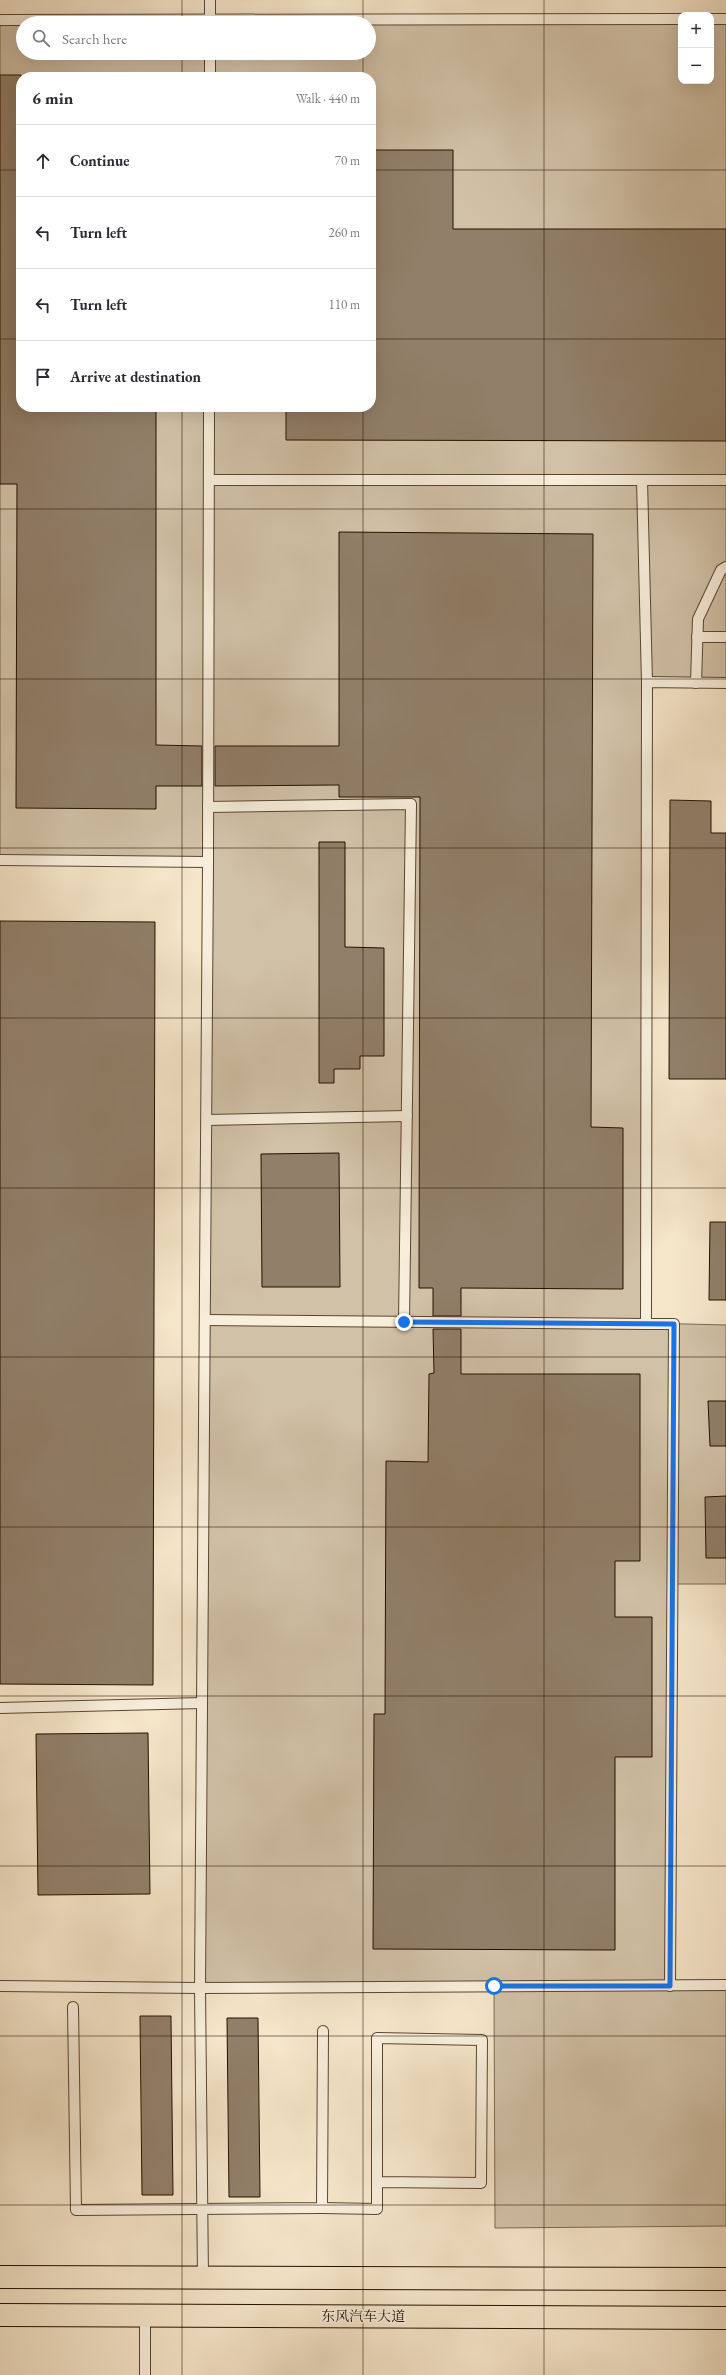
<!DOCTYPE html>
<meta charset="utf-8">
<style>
:root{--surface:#fff;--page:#f2f2f3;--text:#2b2b33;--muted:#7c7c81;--line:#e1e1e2}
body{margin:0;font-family:"EB Garamond","Noto Serif SC",serif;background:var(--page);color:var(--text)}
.controls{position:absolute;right:12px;top:12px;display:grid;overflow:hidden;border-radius:8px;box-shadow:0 4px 16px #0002}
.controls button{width:36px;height:36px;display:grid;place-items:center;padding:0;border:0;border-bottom:1px solid var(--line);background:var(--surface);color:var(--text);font:20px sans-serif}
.stop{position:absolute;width:12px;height:12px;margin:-9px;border:3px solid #1a73e8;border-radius:50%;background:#fff}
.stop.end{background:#1a73e8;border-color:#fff;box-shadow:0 1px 4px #0008}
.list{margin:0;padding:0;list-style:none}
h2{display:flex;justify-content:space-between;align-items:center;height:52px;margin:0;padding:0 16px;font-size:17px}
h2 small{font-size:13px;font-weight:400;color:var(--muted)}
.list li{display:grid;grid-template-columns:26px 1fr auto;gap:12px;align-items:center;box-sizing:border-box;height:72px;padding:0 16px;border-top:1px solid var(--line)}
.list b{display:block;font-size:15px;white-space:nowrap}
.list em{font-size:13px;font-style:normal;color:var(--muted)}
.icon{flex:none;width:22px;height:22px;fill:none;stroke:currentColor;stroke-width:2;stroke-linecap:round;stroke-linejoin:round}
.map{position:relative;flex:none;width:726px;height:2375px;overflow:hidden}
.search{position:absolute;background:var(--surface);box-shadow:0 4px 16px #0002;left:16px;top:16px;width:360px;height:44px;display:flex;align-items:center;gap:10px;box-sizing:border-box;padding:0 14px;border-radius:22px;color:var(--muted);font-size:15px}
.panel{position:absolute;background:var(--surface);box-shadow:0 4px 16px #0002;left:16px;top:72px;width:360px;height:340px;border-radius:16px}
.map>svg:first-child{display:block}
.green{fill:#d1c1a7;stroke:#7a6954;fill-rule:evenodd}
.building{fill:#917f69;stroke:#241100}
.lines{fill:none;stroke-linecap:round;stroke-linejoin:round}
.lane-casing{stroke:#584632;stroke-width:12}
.primary-casing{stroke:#241100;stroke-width:24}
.lane{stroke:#f8eedc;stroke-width:10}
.primary{stroke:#f5e5c9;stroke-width:22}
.route{stroke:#1a73e8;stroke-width:5}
.grid{fill:none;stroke:#241100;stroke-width:1;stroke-opacity:0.55}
.labels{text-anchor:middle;stroke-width:3;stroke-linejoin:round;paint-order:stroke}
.street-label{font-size:14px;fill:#241100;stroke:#f8eedc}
</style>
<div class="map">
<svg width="726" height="2375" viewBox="0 0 726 2375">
<rect width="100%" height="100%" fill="#f5e5c9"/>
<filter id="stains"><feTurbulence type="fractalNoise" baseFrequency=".005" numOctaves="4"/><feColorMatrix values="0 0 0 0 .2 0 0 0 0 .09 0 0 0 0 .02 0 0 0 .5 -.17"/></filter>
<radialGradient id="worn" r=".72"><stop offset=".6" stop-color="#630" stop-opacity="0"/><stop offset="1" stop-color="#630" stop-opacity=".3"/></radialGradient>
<path class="green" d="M681,19v62h30v-62h15v664l-79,-1 -1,641 80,2v259h-53l-3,401h56v241l-231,2 -1,-242 -294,2 8,-1126 -208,-2v-840zM23,23h346v30h-346zM21,77h350v330h-350z"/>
<g class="building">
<polygon points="0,75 21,75 21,407 156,407 156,745 202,746 202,786 156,786 156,809 16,808 17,484 0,484"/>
<polygon points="371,150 453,150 453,229 726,229 726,441 286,440 286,407 371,407"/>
<polygon points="339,532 593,534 591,1127 623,1128 623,1289 461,1288 461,1316 433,1316 433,1288 419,1288 420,797 339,797 339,785 215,786 215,746 339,746"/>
<polygon points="670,800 711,801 711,833 726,833 726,1079 669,1079"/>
<polygon points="319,842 345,842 345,947 384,948 384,1056 360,1056 360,1069 334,1069 334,1083 319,1083"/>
<polygon points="0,921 155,922 153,1685 0,1684"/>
<polygon points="339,1153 340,1287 262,1287 261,1154"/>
<polygon points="710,1222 726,1222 726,1300 709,1300"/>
<polygon points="433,1329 461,1329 461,1374 640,1374 640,1561 615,1561 615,1617 652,1617 652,1757 615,1757 615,1950 373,1949 374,1714 385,1714 386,1461 428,1462 429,1374 434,1373"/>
<polygon points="708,1401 726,1401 726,1446 710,1446"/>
<polygon points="726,1496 726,1558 706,1558 705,1497"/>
<polygon points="148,1733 150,1894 38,1895 36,1734"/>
<polygon points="140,2016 171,2016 173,2195 142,2195"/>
<polygon points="227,2018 258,2018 260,2197 229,2197"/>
</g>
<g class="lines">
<defs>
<g id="lane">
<polyline points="210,0 210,23"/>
<polyline points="711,19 726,19"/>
<polyline points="0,20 681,19"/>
<polyline points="210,77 210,53"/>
<polyline points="209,480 726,480"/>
<polyline points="642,480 647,682"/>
<polyline points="697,637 726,637"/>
<polyline points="696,683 698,619 721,570 726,567"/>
<polyline points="208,807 411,804 404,1322"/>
<polyline points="0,860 208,862 200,1988 726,1985"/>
<polyline points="208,862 209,407"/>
<polyline points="207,1120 407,1116"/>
<polyline points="205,1320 646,1324 647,682 726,683"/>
<polyline points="646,1324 674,1324 670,1986"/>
<polyline points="0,1708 202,1703"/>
<polyline points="0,1986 200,1988 203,2278"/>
<polyline points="73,2007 76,2210 322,2208 323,2031"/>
<polyline points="322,2208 377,2209 377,2038 482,2040 481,2183 377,2182"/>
<polyline points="145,2375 145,2315"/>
</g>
<g id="primary">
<polyline points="0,2277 726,2279"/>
<polyline points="0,2315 726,2318"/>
</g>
</defs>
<use href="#lane" class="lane-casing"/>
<use href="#primary" class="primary-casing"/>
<use href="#lane" class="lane"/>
<use href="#primary" class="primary"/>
</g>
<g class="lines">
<polyline class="route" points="404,1322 674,1324 670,1986 494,1986"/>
</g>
<path class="grid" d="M182,0v23M363,0v23M544,0v2375M182,53v24M363,53v24M0,170h21M371,170h355M0,339h21M371,339h355M182,407v1968M363,407v1968M0,509h726M0,679h726M0,848h726M0,1018h726M0,1188h726M0,1357h726M0,1527h726M0,1696h726M0,1866h726M0,2036h726M0,2205h726"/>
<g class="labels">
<g class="street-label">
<text x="363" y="2321">东风汽车大道</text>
</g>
</g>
<rect width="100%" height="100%" filter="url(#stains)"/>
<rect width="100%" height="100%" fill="url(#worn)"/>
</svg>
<div class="controls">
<button>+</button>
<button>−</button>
</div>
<div class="stop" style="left:494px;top:1986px"></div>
<div class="stop end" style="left:404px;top:1322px"></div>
<div class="search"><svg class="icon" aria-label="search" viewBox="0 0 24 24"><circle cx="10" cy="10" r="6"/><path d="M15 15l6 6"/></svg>Search here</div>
<section class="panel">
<h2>6 min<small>Walk · 440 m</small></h2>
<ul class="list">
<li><svg class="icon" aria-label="ahead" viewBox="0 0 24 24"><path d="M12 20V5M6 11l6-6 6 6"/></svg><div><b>Continue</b></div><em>70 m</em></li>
<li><svg class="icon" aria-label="left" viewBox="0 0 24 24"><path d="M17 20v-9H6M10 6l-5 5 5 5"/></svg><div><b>Turn left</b></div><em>260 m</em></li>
<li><svg class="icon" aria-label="left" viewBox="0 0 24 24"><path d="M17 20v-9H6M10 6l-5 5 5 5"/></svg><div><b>Turn left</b></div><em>110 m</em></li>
<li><svg class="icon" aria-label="arrive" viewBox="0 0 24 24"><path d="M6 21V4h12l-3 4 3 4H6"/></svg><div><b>Arrive at destination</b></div></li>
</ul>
</section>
</div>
